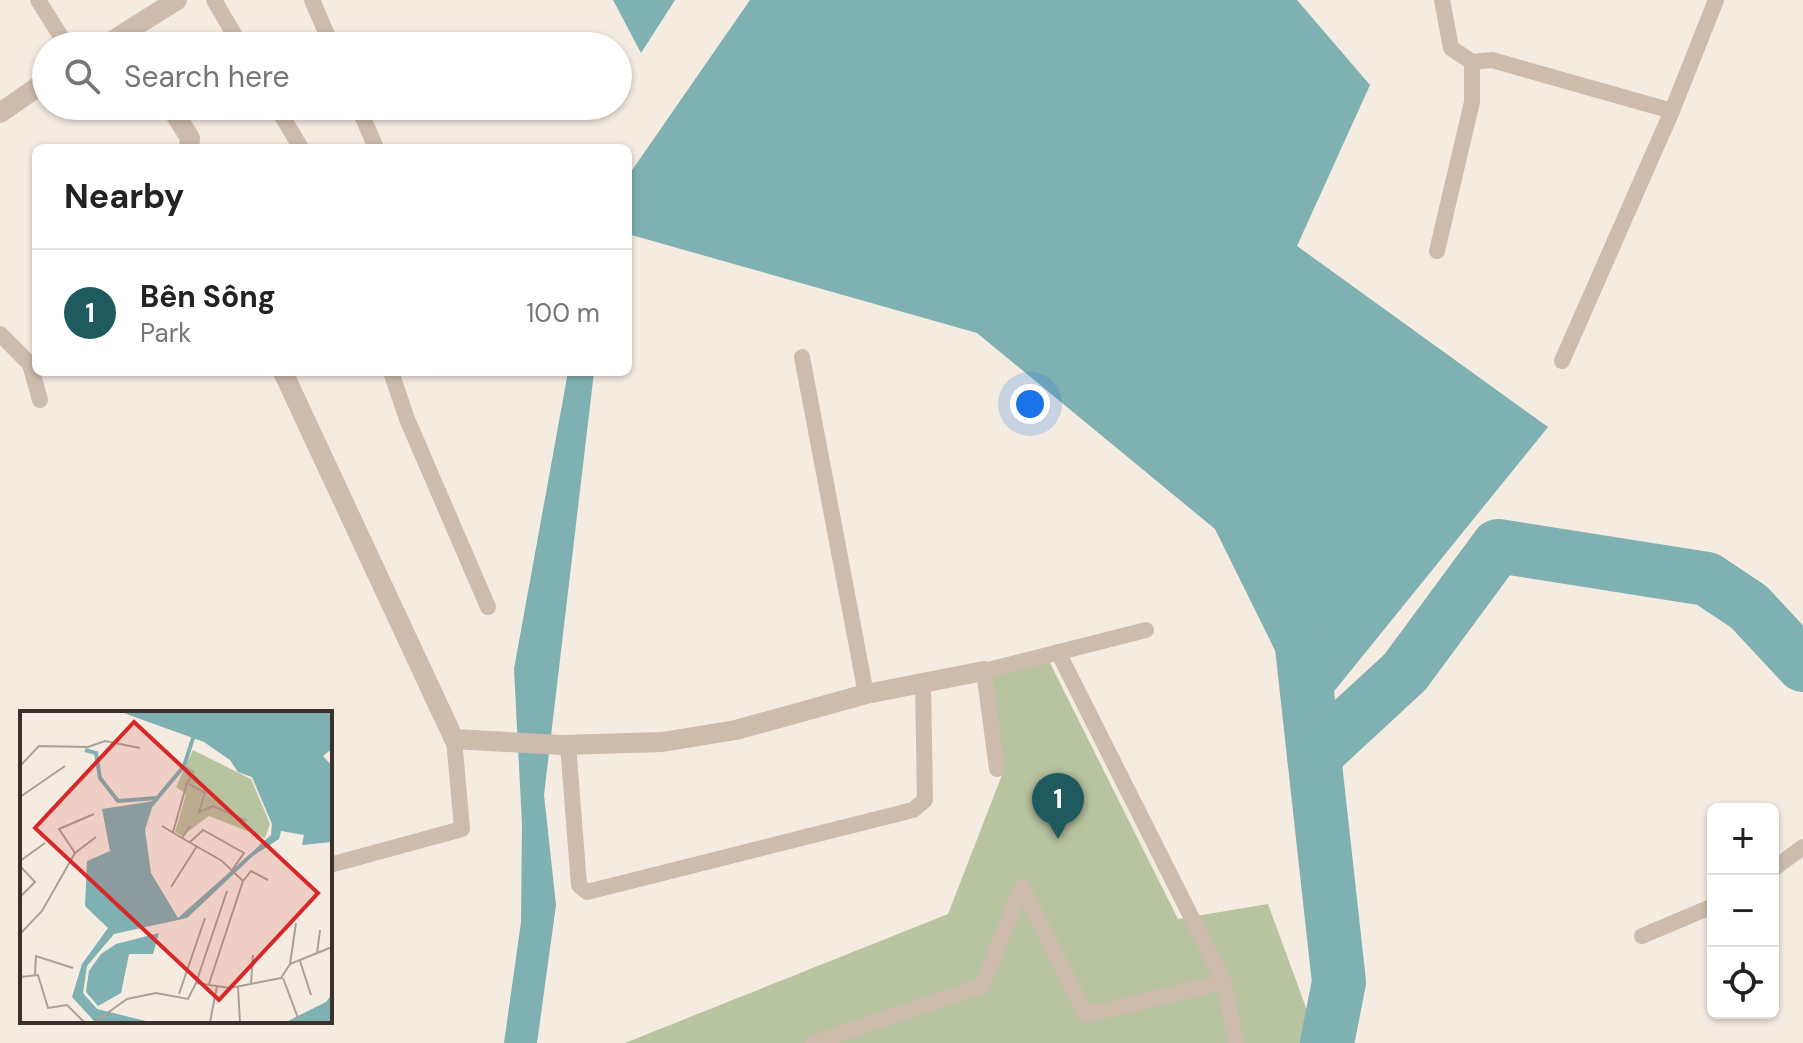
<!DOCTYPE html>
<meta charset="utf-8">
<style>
:root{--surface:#fff;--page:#f6f6f6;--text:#222;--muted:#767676;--line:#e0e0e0;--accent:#1f5a5e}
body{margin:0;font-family:"DM Sans",sans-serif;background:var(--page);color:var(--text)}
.controls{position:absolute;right:24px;bottom:24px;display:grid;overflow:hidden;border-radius:12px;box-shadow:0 2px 6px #0004}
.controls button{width:72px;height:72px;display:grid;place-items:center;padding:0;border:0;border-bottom:2px solid var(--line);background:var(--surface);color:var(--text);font:40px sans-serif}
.you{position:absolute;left:1030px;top:404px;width:28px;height:28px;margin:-20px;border:6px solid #fff;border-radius:50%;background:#1a73e8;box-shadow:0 0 0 12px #1a73e833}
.badge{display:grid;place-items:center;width:52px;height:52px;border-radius:50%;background:var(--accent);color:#fff;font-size:26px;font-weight:700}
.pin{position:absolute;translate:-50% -66px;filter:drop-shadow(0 2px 4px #0008)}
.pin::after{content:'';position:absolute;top:42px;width:28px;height:24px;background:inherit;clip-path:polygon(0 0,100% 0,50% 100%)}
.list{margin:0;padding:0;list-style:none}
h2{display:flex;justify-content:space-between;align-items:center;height:104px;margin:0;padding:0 32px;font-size:34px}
h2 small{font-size:26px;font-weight:400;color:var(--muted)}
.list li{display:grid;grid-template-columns:52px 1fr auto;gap:24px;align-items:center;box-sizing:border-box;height:128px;padding:0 32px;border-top:2px solid var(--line)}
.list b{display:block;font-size:30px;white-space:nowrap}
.list p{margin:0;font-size:26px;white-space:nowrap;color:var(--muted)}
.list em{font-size:26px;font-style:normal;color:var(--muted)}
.icon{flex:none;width:44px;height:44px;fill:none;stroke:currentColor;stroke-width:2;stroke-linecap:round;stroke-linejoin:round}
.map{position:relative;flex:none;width:1803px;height:1043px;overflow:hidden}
.search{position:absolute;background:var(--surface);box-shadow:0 2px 6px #0004;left:32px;top:32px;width:600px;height:88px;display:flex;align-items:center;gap:20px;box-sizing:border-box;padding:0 28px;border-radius:44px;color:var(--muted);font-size:30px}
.panel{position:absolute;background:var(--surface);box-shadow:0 2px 6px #0004;left:32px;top:144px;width:600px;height:232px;border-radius:12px}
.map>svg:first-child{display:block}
.green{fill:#b8c4a0}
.water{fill:#7fb0b2}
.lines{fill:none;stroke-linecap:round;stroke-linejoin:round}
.river{stroke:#7fb0b2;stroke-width:54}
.lane{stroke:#cdbbac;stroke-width:16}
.street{stroke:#cdbbac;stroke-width:20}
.inset-river{fill:none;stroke:#7fb0b2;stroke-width:4}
.inset-road{fill:none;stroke:#aaa098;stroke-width:2}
.view{fill:#d62828;fill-opacity:0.15;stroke:#d62828;stroke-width:4}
.inset-edge{fill:none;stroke:#3b302b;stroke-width:4}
</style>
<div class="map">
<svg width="1803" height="1043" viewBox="0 0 1803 1043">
<rect width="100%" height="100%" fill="#f4ebe1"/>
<polygon class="green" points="1049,661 1178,919 1268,904 1319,1043 625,1043 948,914 1002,775 992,675"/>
<g class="water">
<polygon points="613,0 675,0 641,53"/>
<polygon points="750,0 1297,0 1370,85 1297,246 1548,427 1310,721 1215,529 977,333 628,234 628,176"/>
<polygon points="568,372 594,372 544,795 556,905 537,1043 504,1043 521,922 522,824 514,669"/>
</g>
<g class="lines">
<g class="river">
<polyline points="1302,647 1339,982 1327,1043"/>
<polyline points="1314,756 1405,672 1498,546 1707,579 1749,607 1803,665"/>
</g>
<g class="lane">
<polyline points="38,0 67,46"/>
<polyline points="214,0 241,46"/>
<polyline points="312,0 332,46"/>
<polyline points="1472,62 1492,60 1672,111 1562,361"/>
<polyline points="276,106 301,148"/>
<polyline points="358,106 376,148"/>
<polyline points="1672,111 1716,0"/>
<polyline points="1437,251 1472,102 1472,62 1451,48 1442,0"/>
<polyline points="0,334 30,364 40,400"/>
<polyline points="802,357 866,694"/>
<polyline points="391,372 407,419 488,607"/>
<polyline points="1058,652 1224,982"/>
<polyline points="568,745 579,885 587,892 913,810 925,800 923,683"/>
<polyline points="997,769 984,671 1146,630"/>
<polyline points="330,865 462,829 454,739"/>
<polyline points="1773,869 1803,847"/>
<polyline points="1642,936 1713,906"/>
<polyline points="813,1043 982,986 1022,887 1086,1015 1224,982 1236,1043"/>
</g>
<g class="street">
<polyline points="104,46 177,0"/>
<polyline points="170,106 190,138 189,148"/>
<polyline points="0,113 46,81"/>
<polyline points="283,372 454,739 562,745 662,742 736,730 866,694 984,671"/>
</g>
</g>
<g transform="translate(20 711)">
<rect width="312" height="312" fill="#f4ebe1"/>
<path d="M173,39l58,29 19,45 -5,14 -56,-22 -27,20 -7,-4 11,-38 -10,-7z" fill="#b8c4a0"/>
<path d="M101,1h211v37l-9,7 9,10v76l-30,3 2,-10 -23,-4 -2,8 -26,17 -66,62 -73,16 -27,32 -4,27 14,16 53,13h-55l-23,-25 10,-33 26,-36 -23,-22 2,-45 23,-10 -8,-42 52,-8 -9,29 6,43 27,45 93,-83 1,-11 -20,-47 -14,-5 -8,-12 -26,-18zM139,222l-6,21h-24l-8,39 -23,13 -12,-14 3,-21 12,-17 15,-10zM312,283v28h-46l40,-20z" fill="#7fb0b2"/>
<path class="inset-river" d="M65,39l11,3 4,25 18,23 39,-3M129,97l35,-42 11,-34"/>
<path class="inset-road" d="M0,55l19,-20 49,1 17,-6 35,7M164,55l10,6 -7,11 18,10 -6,19 14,-6 34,15M0,86l45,-31M142,115l20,12 8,-12M153,121l14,-49M162,127l40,23 21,20 -34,103M170,131l13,-12 41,23 -12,17M55,142l-16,-24 35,-15M0,150l25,-18M0,155l15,16 -15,15M223,170l8,-10 17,9M151,176l26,-41M0,223l22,-23 33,-58 21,-16M297,243l3,-24M280,250l11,34M270,253l6,-41M15,264l1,-19 37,12M0,266l18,-2 10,33 19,-3 17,17M263,267l15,40M176,272l31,-92M231,273l2,-29M218,276l2,35M159,283l26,-76M75,311l32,-23 29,-6 32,6 8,-16 34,5 51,-10 9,-14 42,-17M190,311l7,-36"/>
<path class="view" d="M114,11l184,171 -99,107 -184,-172z"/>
<rect width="312" height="312" class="inset-edge"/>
</g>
</svg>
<div class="controls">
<button>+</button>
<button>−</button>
<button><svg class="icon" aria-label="locate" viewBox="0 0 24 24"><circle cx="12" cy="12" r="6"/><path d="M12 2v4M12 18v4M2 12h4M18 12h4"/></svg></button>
</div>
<div class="you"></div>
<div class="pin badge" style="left:1058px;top:839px">1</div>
<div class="search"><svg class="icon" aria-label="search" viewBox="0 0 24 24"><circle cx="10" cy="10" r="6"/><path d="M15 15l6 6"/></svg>Search here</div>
<section class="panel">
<h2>Nearby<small></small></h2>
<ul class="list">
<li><span class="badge">1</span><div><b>Bên Sông</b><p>Park</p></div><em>100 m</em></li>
</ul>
</section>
</div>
